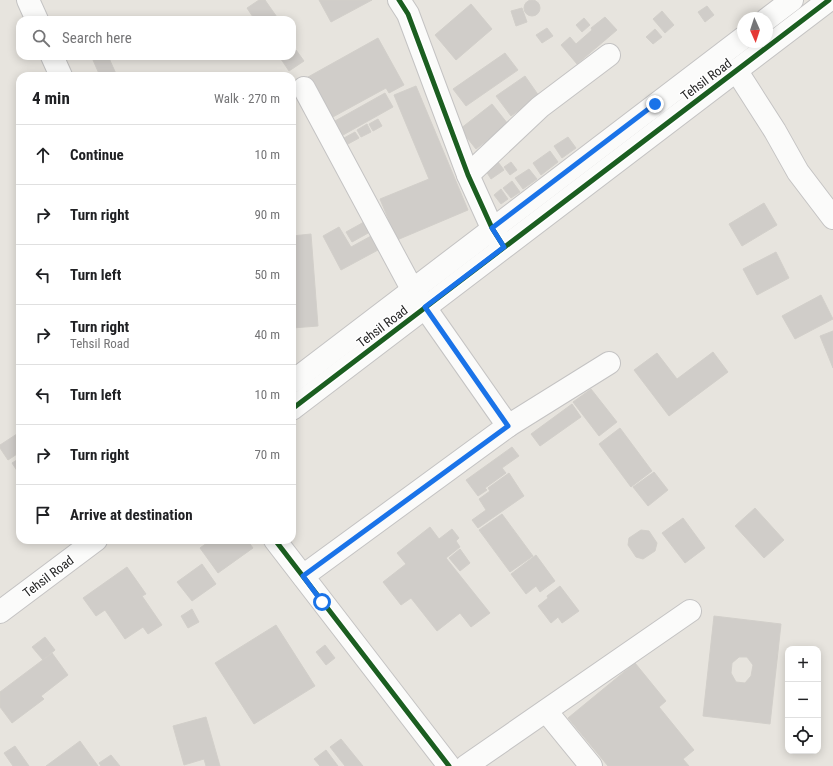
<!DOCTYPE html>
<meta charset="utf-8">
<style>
:root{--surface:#fff;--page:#f2f2f2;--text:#202124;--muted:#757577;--line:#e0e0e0}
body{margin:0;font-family:"Roboto Condensed",sans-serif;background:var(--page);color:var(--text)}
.controls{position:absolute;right:12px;bottom:12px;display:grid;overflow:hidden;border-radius:8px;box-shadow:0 2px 10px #0003}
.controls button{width:36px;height:36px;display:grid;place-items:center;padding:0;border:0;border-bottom:1px solid var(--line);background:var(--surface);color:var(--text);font:20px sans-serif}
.compass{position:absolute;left:737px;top:12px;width:36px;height:36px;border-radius:50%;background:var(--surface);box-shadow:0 2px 10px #0003;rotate:177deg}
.stop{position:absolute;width:12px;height:12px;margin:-9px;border:3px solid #1a73e8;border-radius:50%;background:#fff}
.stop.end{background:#1a73e8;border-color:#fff;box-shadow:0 1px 4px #0008}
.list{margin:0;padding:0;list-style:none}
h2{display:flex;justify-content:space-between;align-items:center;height:52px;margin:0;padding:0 16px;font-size:17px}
h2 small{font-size:13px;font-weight:400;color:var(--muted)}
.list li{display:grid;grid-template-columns:26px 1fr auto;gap:12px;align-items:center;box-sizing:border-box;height:60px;padding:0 16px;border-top:1px solid var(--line)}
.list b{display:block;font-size:15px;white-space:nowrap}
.list p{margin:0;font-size:13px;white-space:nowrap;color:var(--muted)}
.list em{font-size:13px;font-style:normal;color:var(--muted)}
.icon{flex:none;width:22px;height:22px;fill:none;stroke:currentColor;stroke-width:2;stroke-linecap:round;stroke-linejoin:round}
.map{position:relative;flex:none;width:833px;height:766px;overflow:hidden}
.search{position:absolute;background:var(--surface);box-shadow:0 2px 10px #0003;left:16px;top:16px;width:280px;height:44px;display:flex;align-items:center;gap:10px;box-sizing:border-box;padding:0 14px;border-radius:12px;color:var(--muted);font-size:15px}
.panel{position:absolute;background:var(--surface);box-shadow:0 2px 10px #0003;left:16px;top:72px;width:280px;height:472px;border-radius:12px}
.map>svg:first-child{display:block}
.building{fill:#d0cdc9;stroke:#d2cfca;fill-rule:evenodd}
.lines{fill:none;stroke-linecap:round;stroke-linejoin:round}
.minor-casing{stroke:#c4c3c3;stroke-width:24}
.minor{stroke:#fbfbfa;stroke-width:22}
.cycleway-casing{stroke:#fff;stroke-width:8}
.cycleway{stroke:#1b5e20;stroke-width:5}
.route{stroke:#1a73e8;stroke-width:5}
.labels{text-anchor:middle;stroke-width:3;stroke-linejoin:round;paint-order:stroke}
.street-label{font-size:13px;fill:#282828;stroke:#fff}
</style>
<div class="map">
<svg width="833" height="766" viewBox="0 0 833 766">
<rect width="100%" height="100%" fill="#e7e4de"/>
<g class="building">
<polygon points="259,0 265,0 279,20 255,20 247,8"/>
<polygon points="319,0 372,0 331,22"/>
<circle cx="532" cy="8" r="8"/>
<polygon points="471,4 492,29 456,60 435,35"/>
<polygon points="707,6 714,15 705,22 698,12"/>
<polygon points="522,8 527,22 516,26 511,11"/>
<polygon points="662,11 674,25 665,33 653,19"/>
<polygon points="605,17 617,30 577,64 561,45 570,37 576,44 592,30 591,28"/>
<polygon points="584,18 590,25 582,32 576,25"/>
<polygon points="547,28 553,36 542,43 536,35"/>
<polygon points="655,29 662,37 653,44 646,37"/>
<polygon points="378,38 404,85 389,93 386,88 331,118 308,77"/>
<polygon points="296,50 304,61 289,71 281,59 286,56 292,56 292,52"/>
<polygon points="505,53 518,70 466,106 453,89"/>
<polygon points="101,56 108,56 117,76 100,76 93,60"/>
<polygon points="525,76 539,96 511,116 496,96"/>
<polygon points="416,86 468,210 397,240 380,199 429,179 394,95"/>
<polygon points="385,93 393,107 343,135 335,121"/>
<polygon points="492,104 508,124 476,149 460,129"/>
<polygon points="378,119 382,126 373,131 369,124"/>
<polygon points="367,124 371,132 361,137 357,130"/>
<polygon points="355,132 359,138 348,144 344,138"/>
<polygon points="568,137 576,148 562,158 554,146"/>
<polygon points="550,151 558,162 541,175 533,163"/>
<polygon points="498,162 504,170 491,179 486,171"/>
<polygon points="511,162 517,170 510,175 504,167"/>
<polygon points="529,169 537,179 523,189 515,178"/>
<polygon points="512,181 520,192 511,198 503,188"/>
<polygon points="501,189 508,199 501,204 494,195"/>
<polygon points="764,203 777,225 742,246 729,224"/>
<polygon points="364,222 370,232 352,242 346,232"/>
<polygon points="339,227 351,247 371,236 378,250 341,270 323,236"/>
<polygon points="311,234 318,326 292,328 292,236"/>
<polygon points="776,252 789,278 757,295 743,269"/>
<polygon points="821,295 833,319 795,339 782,316"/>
<polygon points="833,331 833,368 820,336"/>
<polygon points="713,352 728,372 669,416 634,370 657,353 677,379"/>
<polygon points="591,389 617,422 599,436 573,402"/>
<polygon points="572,404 581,417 540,446 531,434"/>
<polygon points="620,428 652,471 631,487 599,444"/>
<polygon points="20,432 20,452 8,460 0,448 0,445"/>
<polygon points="512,447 519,456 502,468 506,473 485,488 487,490 478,496 466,480"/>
<polygon points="20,458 20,475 12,463"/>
<polygon points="654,472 668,490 648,506 633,487"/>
<polygon points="509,473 524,496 478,528 472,520 486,510 479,499 490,491 488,488"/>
<polygon points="755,508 784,540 764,558 735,526"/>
<polygon points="502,514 533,556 510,572 479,530"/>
<polygon points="683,518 705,548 685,563 662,533"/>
<polygon points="430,527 439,539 452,529 459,538 456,541 460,547 446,558 490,613 471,627 460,613 437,631 411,598 401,605 383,582 406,564 397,553"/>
<polygon points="641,530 649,531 657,543 655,551 643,559 636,557 628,545 629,538"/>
<polygon points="211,540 247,540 253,548 218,573 200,548"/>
<polygon points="460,549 470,563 460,571 449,558"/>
<polygon points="536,555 555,581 540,592 536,586 526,594 511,574"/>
<polygon points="202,564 216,584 192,601 177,582"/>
<polygon points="127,567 146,594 142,596 162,625 148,634 143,627 125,639 105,610 96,616 83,598"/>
<polygon points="560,586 579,611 562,623 558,617 551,623 538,606 548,598 547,596"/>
<polygon points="192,609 199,622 188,628 181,616"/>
<path d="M714,616l67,8 -11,100 -67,-8zM739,657h8l6,8 -2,11 -6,7 -9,-1 -5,-9 1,-10z"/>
<polygon points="276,625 315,686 254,724 215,663"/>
<polygon points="45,637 55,650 43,660 32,647"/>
<polygon points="325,645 335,658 326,665 316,652"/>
<polygon points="52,653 68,675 41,696 44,699 12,723 0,707 0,692"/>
<polygon points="635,663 666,701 659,707 694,750 683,759 689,766 608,766 568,718"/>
<polygon points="206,717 220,766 206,766 204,759 184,765 173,726"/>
<polygon points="341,739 363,766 345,766 330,747"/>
<polygon points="80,741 98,766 46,766"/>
<polygon points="15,746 29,766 13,766 4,753"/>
<polygon points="326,750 338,766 320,766 314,759"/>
<polygon points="111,755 120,766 101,766 99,763"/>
</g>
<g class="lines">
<defs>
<g id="minor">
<polyline points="28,0 37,20"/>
<polyline points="399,0 408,14 468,175 492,228 499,239"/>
<polyline points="767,19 792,0"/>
<polyline points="52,56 61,76"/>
<polyline points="736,70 775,131 798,172 833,218"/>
<polyline points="468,175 540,107 609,55"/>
<polyline points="292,382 743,38"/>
<polyline points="292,409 829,0"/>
<polyline points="508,426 609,363"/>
<polyline points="275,540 449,766"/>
<polyline points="303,576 508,426 412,289 304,88"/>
<polyline points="0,612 96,540"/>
<polyline points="546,711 591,766"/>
<polyline points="466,766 690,611"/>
</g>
</defs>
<use href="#minor" class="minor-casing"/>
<use href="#minor" class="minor"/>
<defs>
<g id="cycleway">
<polyline points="399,0 408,14 468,175 492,228 504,247"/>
<polyline points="292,409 829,0"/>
<polyline points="275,540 449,766"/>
</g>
</defs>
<use href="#cycleway" class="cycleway-casing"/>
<use href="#cycleway" class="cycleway"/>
</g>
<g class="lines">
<polyline class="route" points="322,602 303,576 508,426 425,307 504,247 492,228 655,104"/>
</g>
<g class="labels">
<g class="street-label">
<text transform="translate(706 79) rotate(-37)" y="5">Tehsil Road</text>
<text transform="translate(382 326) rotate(-37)" y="5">Tehsil Road</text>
<text transform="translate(48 576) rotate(-37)" y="5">Tehsil Road</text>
</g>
</g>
</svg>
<div class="controls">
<button>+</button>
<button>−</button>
<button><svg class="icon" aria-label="locate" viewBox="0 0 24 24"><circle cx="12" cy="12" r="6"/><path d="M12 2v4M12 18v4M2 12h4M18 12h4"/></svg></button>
</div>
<svg class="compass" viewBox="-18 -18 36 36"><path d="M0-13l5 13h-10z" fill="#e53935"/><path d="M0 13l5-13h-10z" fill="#757577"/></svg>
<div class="stop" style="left:322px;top:602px"></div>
<div class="stop end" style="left:655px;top:104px"></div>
<div class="search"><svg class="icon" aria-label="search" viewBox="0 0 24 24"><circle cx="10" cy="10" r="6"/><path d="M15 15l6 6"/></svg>Search here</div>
<section class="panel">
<h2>4 min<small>Walk · 270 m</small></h2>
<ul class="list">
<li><svg class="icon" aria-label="ahead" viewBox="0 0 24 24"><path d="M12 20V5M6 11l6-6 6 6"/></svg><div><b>Continue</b></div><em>10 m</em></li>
<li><svg class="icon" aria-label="right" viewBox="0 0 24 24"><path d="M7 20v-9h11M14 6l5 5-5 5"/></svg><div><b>Turn right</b></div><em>90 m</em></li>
<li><svg class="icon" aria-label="left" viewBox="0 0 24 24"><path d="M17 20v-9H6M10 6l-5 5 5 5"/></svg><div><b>Turn left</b></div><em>50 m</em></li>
<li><svg class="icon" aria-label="right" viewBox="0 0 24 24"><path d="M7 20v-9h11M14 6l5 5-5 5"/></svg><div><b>Turn right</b><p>Tehsil Road</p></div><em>40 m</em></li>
<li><svg class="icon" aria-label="left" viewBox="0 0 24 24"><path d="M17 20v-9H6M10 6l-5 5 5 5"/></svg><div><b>Turn left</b></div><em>10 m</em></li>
<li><svg class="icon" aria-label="right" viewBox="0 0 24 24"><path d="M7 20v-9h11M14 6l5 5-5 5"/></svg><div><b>Turn right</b></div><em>70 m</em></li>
<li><svg class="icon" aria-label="arrive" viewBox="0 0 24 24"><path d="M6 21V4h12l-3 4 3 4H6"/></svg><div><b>Arrive at destination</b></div></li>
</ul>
</section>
</div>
